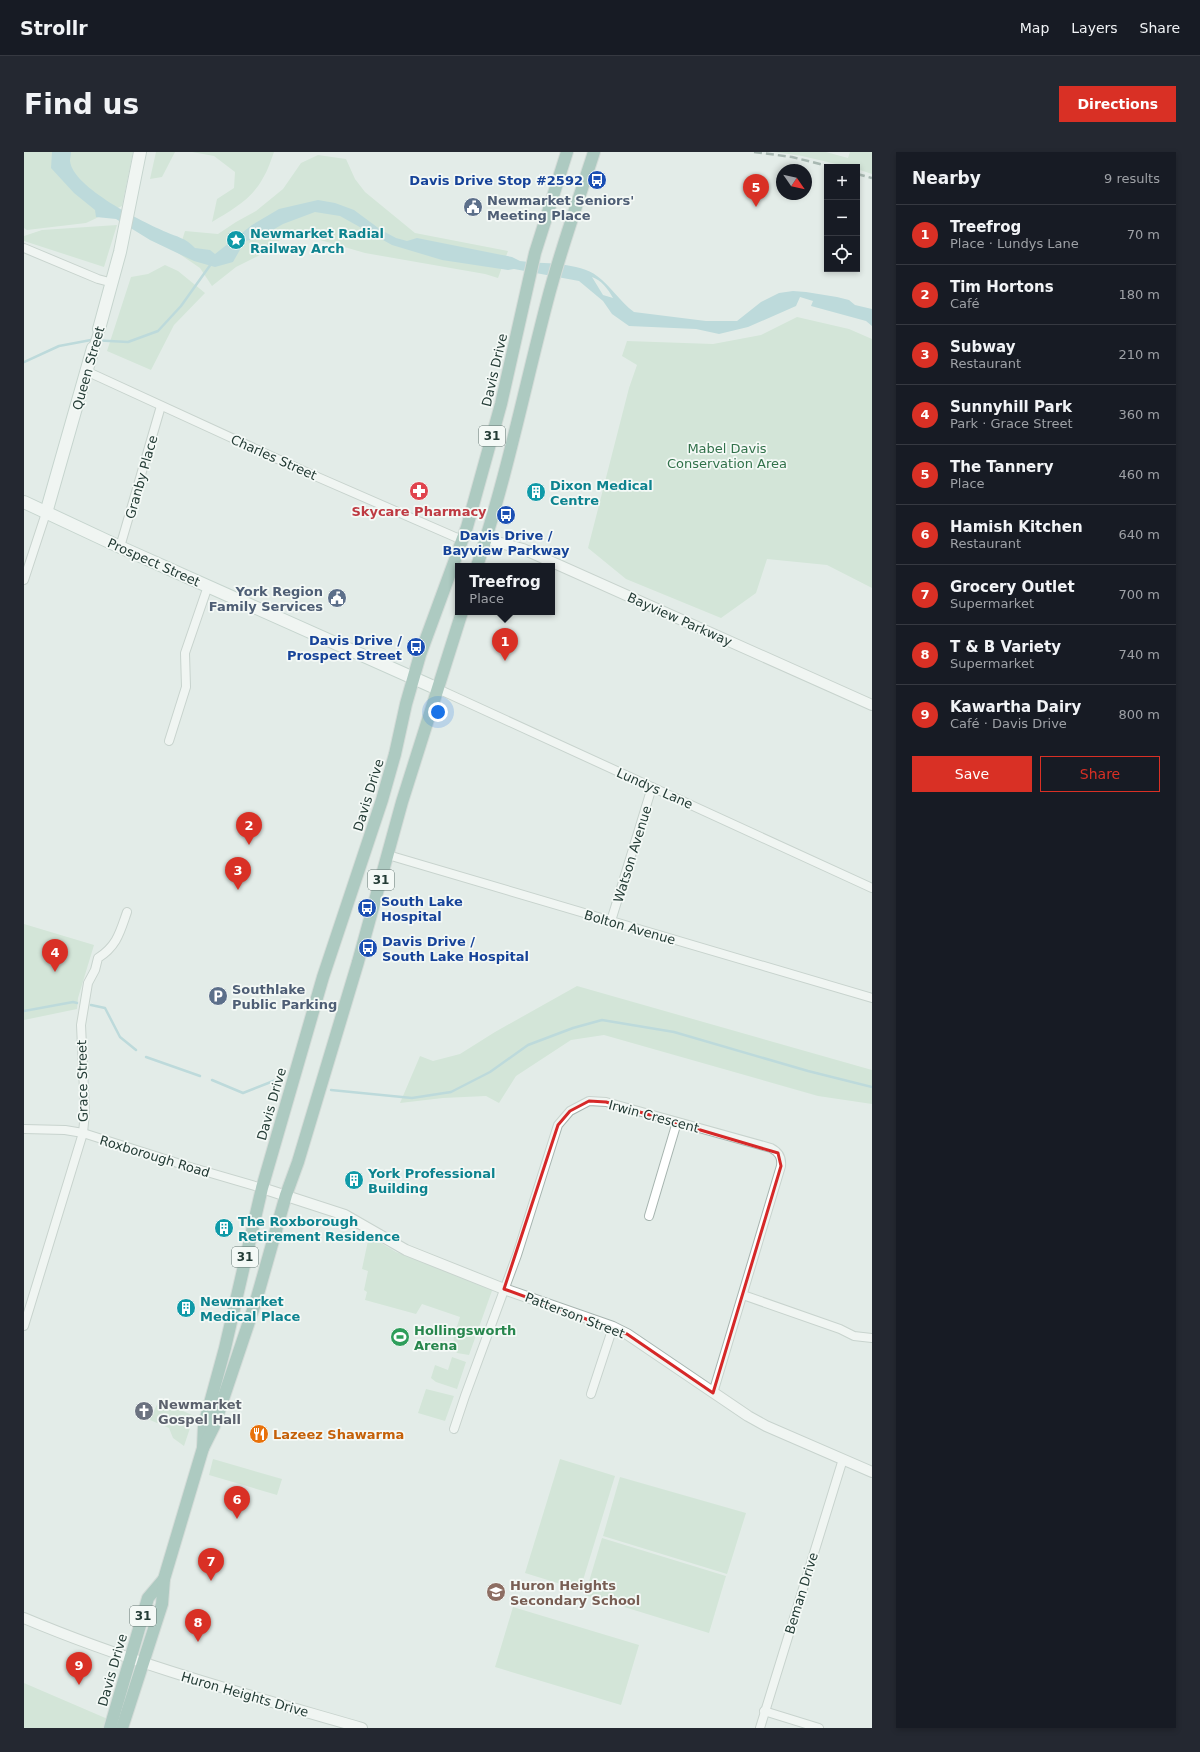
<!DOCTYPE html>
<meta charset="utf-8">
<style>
:root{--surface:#171b24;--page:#242831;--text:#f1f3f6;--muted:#9ea1a6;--line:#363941;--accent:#d93025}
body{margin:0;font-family:"DejaVu Sans",sans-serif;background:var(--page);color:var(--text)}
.controls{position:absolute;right:12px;top:12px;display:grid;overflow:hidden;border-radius:0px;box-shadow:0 2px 6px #0003}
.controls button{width:36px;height:36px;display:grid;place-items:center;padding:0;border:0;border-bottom:1px solid var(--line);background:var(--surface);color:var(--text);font:20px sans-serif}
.compass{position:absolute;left:752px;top:12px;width:36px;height:36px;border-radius:50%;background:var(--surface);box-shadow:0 2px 6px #0003;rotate:124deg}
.you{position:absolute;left:414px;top:560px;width:14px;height:14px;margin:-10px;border:3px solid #fff;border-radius:50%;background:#1a73e8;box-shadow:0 0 0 6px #1a73e833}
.badge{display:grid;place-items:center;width:26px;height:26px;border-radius:50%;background:var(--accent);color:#fff;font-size:13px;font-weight:700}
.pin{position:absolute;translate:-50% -33px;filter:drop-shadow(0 1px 2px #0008)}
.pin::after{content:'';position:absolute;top:21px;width:14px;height:12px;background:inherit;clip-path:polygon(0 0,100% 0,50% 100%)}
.popup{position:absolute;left:431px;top:411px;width:100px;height:52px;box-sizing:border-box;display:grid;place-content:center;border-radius:0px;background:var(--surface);filter:drop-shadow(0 1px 3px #0005);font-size:13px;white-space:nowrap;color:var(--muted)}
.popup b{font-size:15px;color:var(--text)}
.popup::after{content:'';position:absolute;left:50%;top:100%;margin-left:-8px;border:8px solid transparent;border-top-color:var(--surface)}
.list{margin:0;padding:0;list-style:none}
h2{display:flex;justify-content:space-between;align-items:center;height:52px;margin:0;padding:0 16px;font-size:17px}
h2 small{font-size:13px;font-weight:400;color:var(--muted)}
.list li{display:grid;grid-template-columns:26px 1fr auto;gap:12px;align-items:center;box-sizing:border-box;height:60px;padding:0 16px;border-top:1px solid var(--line)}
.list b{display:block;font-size:15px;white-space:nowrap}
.list p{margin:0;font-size:13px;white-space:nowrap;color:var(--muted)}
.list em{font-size:13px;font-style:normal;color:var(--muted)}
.actions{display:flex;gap:8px;padding:12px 16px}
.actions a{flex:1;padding:9px 0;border:1px solid var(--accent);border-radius:0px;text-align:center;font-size:14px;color:var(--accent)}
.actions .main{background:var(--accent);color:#fff}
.icon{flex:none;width:22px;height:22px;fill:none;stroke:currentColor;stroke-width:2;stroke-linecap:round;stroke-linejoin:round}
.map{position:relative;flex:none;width:848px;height:1576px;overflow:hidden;border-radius:0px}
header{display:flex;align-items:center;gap:24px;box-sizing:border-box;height:56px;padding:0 20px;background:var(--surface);border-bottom:1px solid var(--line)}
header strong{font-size:19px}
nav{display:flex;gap:22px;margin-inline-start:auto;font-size:14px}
.intro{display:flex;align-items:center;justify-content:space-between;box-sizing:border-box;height:96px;padding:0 24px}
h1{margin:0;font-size:28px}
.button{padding:10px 18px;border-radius:0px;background:var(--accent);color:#fff;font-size:14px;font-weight:700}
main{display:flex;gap:24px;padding:0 24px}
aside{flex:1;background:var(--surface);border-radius:0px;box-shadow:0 2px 6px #0003}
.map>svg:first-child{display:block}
.green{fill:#bedcc6}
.water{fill:#8fc3cd;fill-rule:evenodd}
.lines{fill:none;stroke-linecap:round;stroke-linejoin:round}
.stream{stroke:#8fc3cd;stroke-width:2.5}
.minor-casing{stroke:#a6b4af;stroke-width:10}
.tertiary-casing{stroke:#a6b4af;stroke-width:12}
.secondary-casing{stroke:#a2b7b0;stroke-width:14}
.primary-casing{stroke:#c2c8c7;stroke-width:14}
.minor{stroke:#fff;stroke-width:8}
.tertiary{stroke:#fff;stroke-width:10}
.secondary{stroke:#fff;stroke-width:12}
.primary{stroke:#6b9f92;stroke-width:12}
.rail{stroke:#5f7871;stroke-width:2.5;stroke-dasharray:8 4;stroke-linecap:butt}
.marked{fill:none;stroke:#d62828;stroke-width:3;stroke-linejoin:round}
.labels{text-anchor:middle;stroke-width:3.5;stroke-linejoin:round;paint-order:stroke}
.shield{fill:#f4f9f6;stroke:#627570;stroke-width:1}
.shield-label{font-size:12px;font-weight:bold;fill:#243c36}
.transit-label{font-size:13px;font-weight:bold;fill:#164399;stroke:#f4f9f6;text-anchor:end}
.service-label{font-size:13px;font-weight:bold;fill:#4e5e75;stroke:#f4f9f6;text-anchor:start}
.culture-label{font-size:13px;font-weight:bold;fill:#0d838f;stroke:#f4f9f6;text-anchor:start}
.street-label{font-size:13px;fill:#243c36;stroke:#f4f9f6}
.park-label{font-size:13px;fill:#31714a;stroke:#f4f9f6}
.health-label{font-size:13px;font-weight:bold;fill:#be3a42;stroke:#f4f9f6}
.leisure-label{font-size:13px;font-weight:bold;fill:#27864d;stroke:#f4f9f6;text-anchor:start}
.worship-label{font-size:13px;font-weight:bold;fill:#5b616d;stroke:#f4f9f6;text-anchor:start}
.food-label{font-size:13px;font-weight:bold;fill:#c56008;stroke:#f4f9f6;text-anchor:start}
.education-label{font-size:13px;font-weight:bold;fill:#785e54;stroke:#f4f9f6;text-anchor:start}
</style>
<header>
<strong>Strollr</strong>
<nav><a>Map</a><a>Layers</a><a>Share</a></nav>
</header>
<div class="intro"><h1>Find us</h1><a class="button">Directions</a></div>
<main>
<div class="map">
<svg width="848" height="1576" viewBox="0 0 848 1576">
<rect width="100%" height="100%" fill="#e3ece8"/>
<g class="green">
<polygon points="0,0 109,0 98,54 62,71 3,78 0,76"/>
<polygon points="132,0 151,0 138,25 126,27"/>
<path d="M168,0h82c-3,8 -6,18 -11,26 -11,21 -31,32 -51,44l5,-23 17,-11 1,-16 -21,-16z"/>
<polygon points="751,0 802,0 824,6 826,0 848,0 848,22 833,17 833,15 825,15 778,4"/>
<polygon points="294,3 322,7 331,27 341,40 391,81 484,99 474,126 461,122 341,101 272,81 254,89 234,104 212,115 188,134 176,116 154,101 161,79 194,82 212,70 232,59 259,37 277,11"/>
<polygon points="93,73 80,115 0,89 0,84 18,78"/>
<polygon points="141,113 154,119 181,141 150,173 127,218 83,199 107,125 124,122"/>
<polygon points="773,165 825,177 848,187 848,436 803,413 743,407 732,441 697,466 602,427 564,396 605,236 613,213 598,204 603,189 689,192 737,183"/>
<polygon points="0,772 70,793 54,846 53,857 0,868"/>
<polygon points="553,834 848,918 848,952 794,944 580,883 547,888 492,924 475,951 462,944 419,946 376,951 396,904 409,909 436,902 471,880"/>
<path d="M345,1084l27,16 97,36 -24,67 -12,-2c-8,-11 0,-25 3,-36l-38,-13 -6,10 -51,-14 2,-8 -3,-2 4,-19 -6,-2z"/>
<polygon points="428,1205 442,1210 433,1237 412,1230 407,1226 411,1213 424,1218"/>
<polygon points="402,1237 430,1244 421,1269 394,1261"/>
<polygon points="135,1248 170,1264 160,1294 149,1286 145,1276 126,1268"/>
<polygon points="189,1307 258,1327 253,1343 185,1323"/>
<polygon points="536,1307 591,1324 556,1438 501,1421"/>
<polygon points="596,1325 722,1361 703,1422 579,1384"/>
<polygon points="578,1386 702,1424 685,1481 561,1443"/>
<polygon points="489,1455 615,1493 597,1553 471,1515"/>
<polygon points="0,1531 86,1568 84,1576 0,1576"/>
</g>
<path class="water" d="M28,0h19c0,3 -1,6 -1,9 3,27 73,61 96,71 11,5 20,6 29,16l15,2 5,4 37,-29 27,-16 39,-9 17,3 19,7 27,20 15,8 11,3 10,-3 95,19 8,4c22,3 60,1 77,15 14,10 23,26 37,36l72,9h31l24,-19 18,-9 14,-2 13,1 31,5 12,3 6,5 17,4v17l-6,-5 -55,-15 2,-5 -13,-4 -4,9 -48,21 -29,7 -23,-5 -67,-3 -17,-12 -9,-13 -24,-20 -65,-12 -6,1 -66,-10 -50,-15 -52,-29 -25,-4 -32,12 -24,14 -14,3 -12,21 -18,5 -21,-6 -44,-21 -34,-21 -20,-2 -1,-7 -21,-17 -23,-25zM568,125c9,3 16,12 21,21l-10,-3z"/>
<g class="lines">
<g class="stream">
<polyline points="0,210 35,194 67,188 104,190 134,179 157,154 187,112"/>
<polyline points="67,853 81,856 96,885 112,898"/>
<polyline points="0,859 49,850 53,851"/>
<polyline points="122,905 176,924"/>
<polyline points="188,928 219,941 252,928"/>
<polyline points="307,938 388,946 427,940 466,920 504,893 549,876 578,868 650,880 784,919 848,935"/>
</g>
<defs>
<g id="minor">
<polyline points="0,96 74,127 89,131"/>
<polyline points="69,196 75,177"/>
<polyline points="62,219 282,320 438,388"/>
<polyline points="96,395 137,254"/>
<polyline points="0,428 22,361"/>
<polyline points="414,537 848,736"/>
<polyline points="145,589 162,535 161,501 184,434"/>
<polyline points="364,703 848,846"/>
<polyline points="587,769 628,635"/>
<polyline points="0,977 41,978 59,981 166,1015 238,1036"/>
<polyline points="625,1064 653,970"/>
<polyline points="719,1143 816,1177 830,1184 848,1186"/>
<path d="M0,1174l59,-193 2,-21 -4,-87 7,-42 7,-13 3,-12c19,-12 22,-26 29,-46"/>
<polyline points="567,1242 589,1175"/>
<path d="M430,1277l11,-33 52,-141 41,-130 12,-14 19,-10 17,1 165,46c8,4 11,9 10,18l-68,227"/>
<polyline points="740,1559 795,1576"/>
<polyline points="736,1576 819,1307"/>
</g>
<g id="tertiary">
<polyline points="462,387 499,397 848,553"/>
<polyline points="238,1036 321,1063 382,1098 480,1137 589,1175 603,1182 724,1264 742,1274 848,1320"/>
<path d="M0,1466c109,46 224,77 338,110"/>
</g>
<g id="secondary">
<polyline points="75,177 96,100 116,0"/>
<polyline points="0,350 96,395 414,537"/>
<polyline points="22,361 69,196"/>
</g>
<g id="primary">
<path d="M453,414c29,-86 47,-176 70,-264 13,-51 31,-100 47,-150"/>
<polyline points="179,1296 180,1273 201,1196 238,1036 299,825 358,648 371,602 382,552 396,503 443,375 477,252 511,101 543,0"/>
<polyline points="86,1576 124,1446 140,1427"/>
<polyline points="98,1576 138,1452 140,1427 179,1296 190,1274 232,1149 262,1043 274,1010 334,810 378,650 438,460"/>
</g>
</defs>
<use href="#minor" class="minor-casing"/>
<use href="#tertiary" class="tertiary-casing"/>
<use href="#secondary" class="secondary-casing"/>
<use href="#primary" class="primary-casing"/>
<use href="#minor" class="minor"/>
<use href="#tertiary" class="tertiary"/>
<use href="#secondary" class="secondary"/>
<use href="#primary" class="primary"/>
<g class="rail">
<polyline points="730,0 768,5 808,15"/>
<polyline points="833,22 848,26"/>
</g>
</g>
<path d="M0 0H848V1576H0ZM565,949l17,1 172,51 3,13 -68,227 -86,-59 -123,-45 54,-164 12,-14z" fill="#e3ece8" fill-opacity=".55" fill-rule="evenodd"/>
<path class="marked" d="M565,949l17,1 172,51 3,13 -68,227 -86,-59 -123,-45 54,-164 12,-14z"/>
<defs>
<symbol id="bus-disc" viewBox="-11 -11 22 22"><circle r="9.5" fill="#1a4fb4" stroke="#f4f9f6"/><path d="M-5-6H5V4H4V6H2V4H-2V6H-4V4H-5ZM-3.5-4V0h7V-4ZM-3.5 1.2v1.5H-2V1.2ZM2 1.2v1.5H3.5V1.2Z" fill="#fff"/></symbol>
<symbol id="civic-disc" viewBox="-11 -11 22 22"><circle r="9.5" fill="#5c6f8a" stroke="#f4f9f6"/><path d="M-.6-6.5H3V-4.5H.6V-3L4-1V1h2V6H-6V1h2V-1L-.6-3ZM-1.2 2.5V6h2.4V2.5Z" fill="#fff"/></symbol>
<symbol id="sight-disc" viewBox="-11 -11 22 22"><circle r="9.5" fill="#0f9aa8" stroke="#f4f9f6"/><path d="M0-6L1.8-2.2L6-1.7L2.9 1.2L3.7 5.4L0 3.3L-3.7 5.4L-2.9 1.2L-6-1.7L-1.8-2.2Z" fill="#fff"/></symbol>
<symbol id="pharmacy-disc" viewBox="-11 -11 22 22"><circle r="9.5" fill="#e0444e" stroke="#f4f9f6"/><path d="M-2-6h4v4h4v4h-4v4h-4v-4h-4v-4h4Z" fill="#fff"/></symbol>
<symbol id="building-disc" viewBox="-11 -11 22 22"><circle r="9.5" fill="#0f9aa8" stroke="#f4f9f6"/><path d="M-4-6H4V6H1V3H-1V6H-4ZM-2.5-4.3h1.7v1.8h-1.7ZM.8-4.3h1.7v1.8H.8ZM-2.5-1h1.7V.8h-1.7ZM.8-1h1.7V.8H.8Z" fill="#fff"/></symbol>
<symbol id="parking-disc" viewBox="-11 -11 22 22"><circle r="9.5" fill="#5c6f8a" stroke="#f4f9f6"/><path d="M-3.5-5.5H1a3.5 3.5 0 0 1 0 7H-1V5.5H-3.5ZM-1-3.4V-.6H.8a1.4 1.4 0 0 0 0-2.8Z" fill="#fff"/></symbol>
<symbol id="stadium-disc" viewBox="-11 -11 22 22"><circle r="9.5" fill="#2e9e5b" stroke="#f4f9f6"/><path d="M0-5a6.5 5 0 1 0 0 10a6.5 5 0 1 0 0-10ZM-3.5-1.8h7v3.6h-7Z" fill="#fff"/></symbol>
<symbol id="church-disc" viewBox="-11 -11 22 22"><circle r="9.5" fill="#6b7280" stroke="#f4f9f6"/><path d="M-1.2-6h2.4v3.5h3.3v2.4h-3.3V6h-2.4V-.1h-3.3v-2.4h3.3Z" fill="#fff"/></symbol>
<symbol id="restaurant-disc" viewBox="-11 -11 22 22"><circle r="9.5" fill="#e8710a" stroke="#f4f9f6"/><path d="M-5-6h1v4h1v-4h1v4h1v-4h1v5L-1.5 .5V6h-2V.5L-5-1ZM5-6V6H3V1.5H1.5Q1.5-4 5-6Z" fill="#fff"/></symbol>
<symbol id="school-disc" viewBox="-11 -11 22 22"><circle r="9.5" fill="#8d6e63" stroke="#f4f9f6"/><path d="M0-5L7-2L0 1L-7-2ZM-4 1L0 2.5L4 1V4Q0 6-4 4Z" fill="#fff"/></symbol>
</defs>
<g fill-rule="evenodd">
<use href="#bus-disc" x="562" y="17" width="22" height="22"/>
<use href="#civic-disc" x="438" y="44" width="22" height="22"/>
<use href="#sight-disc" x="201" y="77" width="22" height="22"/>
<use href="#pharmacy-disc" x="384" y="328" width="22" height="22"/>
<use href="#building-disc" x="501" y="329" width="22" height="22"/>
<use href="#bus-disc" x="471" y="352" width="22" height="22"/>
<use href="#civic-disc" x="302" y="435" width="22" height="22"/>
<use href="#bus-disc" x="381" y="484" width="22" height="22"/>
<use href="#bus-disc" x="332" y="745" width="22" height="22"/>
<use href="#bus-disc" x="333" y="785" width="22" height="22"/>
<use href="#parking-disc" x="183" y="833" width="22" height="22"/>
<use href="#building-disc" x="319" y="1017" width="22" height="22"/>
<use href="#building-disc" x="189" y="1065" width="22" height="22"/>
<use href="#building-disc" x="151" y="1145" width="22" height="22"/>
<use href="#stadium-disc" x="365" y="1174" width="22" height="22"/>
<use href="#church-disc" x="109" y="1248" width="22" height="22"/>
<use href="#restaurant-disc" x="224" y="1271" width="22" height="22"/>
<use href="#school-disc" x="461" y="1429" width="22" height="22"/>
</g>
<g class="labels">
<g class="shield">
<rect x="455" y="274" width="26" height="20" rx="3"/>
<rect x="344" y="718" width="26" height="20" rx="3"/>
<rect x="208" y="1095" width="26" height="20" rx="3"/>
<rect x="106" y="1454" width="26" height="20" rx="3"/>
</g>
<g class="shield-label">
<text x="468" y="288">31</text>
<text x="357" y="732">31</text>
<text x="221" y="1109">31</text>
<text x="119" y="1468">31</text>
</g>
<g class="transit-label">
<text x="559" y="33">Davis Drive Stop #2592</text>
<text x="482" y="388" text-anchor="middle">Davis Drive /<tspan x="482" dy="15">Bayview Parkway</tspan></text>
<text x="378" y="493">Davis Drive /<tspan x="378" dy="15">Prospect Street</tspan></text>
<text x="357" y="754" text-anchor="start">South Lake<tspan x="357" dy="15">Hospital</tspan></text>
<text x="358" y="794" text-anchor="start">Davis Drive /<tspan x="358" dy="15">South Lake Hospital</tspan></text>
</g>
<g class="service-label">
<text x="463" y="53">Newmarket Seniors'<tspan x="463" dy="15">Meeting Place</tspan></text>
<text x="299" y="444" text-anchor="end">York Region<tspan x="299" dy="15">Family Services</tspan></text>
<text x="208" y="842">Southlake<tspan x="208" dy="15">Public Parking</tspan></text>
</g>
<g class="culture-label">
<text x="226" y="86">Newmarket Radial<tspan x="226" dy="15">Railway Arch</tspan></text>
<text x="526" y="338">Dixon Medical<tspan x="526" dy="15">Centre</tspan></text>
<text x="344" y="1026">York Professional<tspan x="344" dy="15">Building</tspan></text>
<text x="214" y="1074">The Roxborough<tspan x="214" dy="15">Retirement Residence</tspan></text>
<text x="176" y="1154">Newmarket<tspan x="176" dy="15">Medical Place</tspan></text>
</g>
<g class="street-label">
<text transform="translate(64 216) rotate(-74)" y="5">Queen Street</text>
<text transform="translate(470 218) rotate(-77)" y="5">Davis Drive</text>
<text transform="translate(250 305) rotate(24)" y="5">Charles Street</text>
<text transform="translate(117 325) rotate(-74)" y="5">Granby Place</text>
<text transform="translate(130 410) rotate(24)" y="5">Prospect Street</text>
<text transform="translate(656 467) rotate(24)" y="5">Bayview Parkway</text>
<text transform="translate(631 636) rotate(24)" y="5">Lundys Lane</text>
<text transform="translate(344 643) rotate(-73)" y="5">Davis Drive</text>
<text transform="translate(608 702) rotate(-73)" y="5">Watson Avenue</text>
<text transform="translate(606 775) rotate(16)" y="5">Bolton Avenue</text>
<text transform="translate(58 929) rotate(-91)" y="5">Grace Street</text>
<text transform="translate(247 952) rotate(-74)" y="5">Davis Drive</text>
<text transform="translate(630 964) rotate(15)" y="5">Irwin Crescent</text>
<text transform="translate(131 1004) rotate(17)" y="5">Roxborough Road</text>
<text transform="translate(551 1163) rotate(21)" y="5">Patterson Street</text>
<text transform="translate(777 1441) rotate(-73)" y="5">Beman Drive</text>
<text transform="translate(88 1518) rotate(-74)" y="5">Davis Drive</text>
<text transform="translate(221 1542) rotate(16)" y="5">Huron Heights Drive</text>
</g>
<g class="park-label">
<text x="703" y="301">Mabel Davis<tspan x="703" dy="15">Conservation Area</tspan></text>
</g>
<g class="health-label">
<text x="395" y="364">Skycare Pharmacy</text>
</g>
<g class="leisure-label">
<text x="390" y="1183">Hollingsworth<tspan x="390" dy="15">Arena</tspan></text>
</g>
<g class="worship-label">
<text x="134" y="1257">Newmarket<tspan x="134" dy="15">Gospel Hall</tspan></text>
</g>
<g class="food-label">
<text x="249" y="1287">Lazeez Shawarma</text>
</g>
<g class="education-label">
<text x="486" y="1438">Huron Heights<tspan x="486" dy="15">Secondary School</tspan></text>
</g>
</g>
</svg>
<div class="controls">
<button>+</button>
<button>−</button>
<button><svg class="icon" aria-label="locate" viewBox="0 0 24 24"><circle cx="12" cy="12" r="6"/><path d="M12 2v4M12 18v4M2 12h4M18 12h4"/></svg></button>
</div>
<svg class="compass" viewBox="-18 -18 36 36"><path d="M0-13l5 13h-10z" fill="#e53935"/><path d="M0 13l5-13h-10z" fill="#9ea1a6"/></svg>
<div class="you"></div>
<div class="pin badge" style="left:481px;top:509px">1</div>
<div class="popup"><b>Treefrog</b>Place</div>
<div class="pin badge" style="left:225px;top:693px">2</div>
<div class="pin badge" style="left:214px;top:738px">3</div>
<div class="pin badge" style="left:31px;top:820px">4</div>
<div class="pin badge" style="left:732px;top:55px">5</div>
<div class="pin badge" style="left:213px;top:1367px">6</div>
<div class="pin badge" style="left:187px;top:1429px">7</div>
<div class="pin badge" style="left:174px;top:1490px">8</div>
<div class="pin badge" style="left:55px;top:1533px">9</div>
</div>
<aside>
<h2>Nearby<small>9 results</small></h2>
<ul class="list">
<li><span class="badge">1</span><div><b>Treefrog</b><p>Place · Lundys Lane</p></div><em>70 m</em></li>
<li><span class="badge">2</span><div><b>Tim Hortons</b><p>Café</p></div><em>180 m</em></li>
<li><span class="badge">3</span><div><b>Subway</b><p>Restaurant</p></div><em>210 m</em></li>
<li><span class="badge">4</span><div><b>Sunnyhill Park</b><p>Park · Grace Street</p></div><em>360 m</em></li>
<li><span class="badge">5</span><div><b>The Tannery</b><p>Place</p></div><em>460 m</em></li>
<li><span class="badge">6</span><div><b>Hamish Kitchen</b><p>Restaurant</p></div><em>640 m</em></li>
<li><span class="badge">7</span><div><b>Grocery Outlet</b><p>Supermarket</p></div><em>700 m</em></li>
<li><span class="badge">8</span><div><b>T &amp; B Variety</b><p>Supermarket</p></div><em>740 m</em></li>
<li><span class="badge">9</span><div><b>Kawartha Dairy</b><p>Café · Davis Drive</p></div><em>800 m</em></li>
</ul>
<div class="actions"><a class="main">Save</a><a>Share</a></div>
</aside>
</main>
